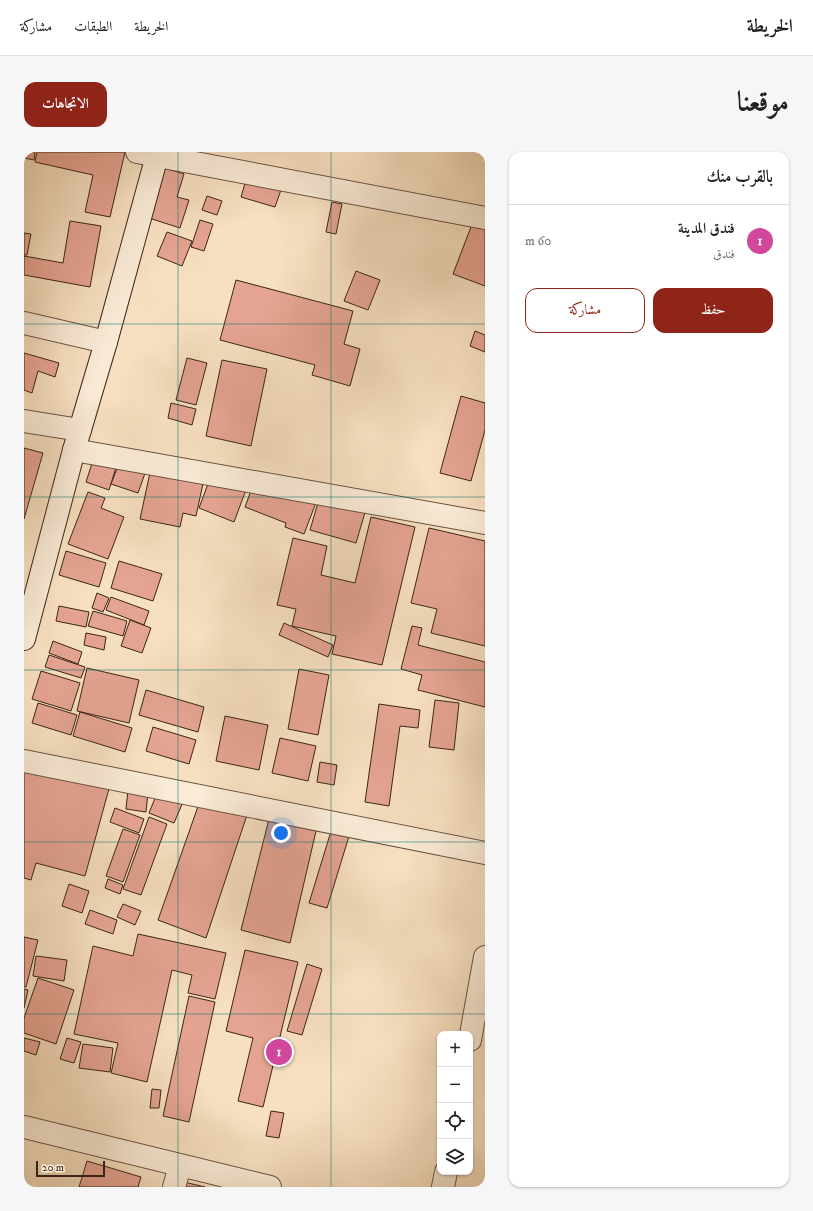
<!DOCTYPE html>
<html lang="ar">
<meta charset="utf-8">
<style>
:root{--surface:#fff;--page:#f6f6f6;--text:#222;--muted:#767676;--line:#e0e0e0;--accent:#8f2418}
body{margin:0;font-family:"IM FELL DW Pica",Amiri,serif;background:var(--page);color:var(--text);direction:rtl}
.controls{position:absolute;right:12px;bottom:12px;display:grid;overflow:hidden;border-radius:8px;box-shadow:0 1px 3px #0004}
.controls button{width:36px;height:36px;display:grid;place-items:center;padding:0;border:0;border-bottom:1px solid var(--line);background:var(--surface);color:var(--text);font:20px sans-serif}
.scale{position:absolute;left:12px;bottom:10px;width:69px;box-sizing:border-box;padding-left:4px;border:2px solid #3b2518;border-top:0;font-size:11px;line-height:14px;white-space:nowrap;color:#3b2518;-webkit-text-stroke:3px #faebd7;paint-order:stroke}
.you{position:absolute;left:257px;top:681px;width:14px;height:14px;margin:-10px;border:3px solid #fff;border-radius:50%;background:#1a73e8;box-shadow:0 0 0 6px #1a73e833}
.badge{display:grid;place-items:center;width:26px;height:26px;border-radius:50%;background:var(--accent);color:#fff;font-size:13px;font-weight:700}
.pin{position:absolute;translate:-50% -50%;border:2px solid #fff;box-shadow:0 1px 4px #0006}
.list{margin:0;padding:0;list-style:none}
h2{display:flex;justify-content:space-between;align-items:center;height:52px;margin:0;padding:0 16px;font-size:17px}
h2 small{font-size:13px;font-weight:400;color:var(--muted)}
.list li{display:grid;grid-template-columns:26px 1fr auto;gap:12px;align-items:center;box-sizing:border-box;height:72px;padding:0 16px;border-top:1px solid var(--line)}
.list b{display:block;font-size:15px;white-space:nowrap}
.list p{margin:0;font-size:13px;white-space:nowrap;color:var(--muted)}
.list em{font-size:13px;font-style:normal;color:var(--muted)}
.actions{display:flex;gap:8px;padding:12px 16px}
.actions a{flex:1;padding:9px 0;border:1px solid var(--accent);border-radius:12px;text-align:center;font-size:14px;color:var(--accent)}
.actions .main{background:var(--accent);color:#fff}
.icon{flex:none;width:22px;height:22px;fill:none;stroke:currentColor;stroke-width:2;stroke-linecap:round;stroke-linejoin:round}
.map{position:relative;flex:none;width:461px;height:1035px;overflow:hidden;direction:ltr;border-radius:12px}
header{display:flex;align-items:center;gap:24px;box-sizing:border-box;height:56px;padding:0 20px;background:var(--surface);border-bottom:1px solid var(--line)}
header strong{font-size:19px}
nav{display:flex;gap:22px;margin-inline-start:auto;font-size:14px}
.intro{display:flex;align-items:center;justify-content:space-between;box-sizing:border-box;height:96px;padding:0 24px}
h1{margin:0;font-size:28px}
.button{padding:10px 18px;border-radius:12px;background:var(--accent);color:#fff;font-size:14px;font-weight:700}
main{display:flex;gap:24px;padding:0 24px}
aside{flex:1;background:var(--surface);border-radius:12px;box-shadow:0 1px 3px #0004}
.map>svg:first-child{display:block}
.building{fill:#e5a492;stroke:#3b2518}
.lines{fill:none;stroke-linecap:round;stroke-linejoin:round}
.street-casing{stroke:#6a5442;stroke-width:24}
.secondary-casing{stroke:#3b2518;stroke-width:24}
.street{stroke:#faebd7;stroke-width:22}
.secondary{stroke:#faebd7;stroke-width:22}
.grid{fill:none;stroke:#0f766e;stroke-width:1;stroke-opacity:0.55}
</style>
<header>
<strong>الخريطة</strong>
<nav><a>الخريطة</a><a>الطبقات</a><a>مشاركة</a></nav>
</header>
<div class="intro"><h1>موقعنا</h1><a class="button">الاتجاهات</a></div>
<main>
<aside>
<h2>بالقرب منك<small></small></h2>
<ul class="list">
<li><span class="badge" style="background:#d1479c">1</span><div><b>فندق المدينة</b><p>فندق</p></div><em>60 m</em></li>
</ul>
<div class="actions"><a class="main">حفظ</a><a>مشاركة</a></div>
</aside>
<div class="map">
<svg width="461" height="1035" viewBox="0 0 461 1035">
<rect width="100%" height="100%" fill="#f7e0c1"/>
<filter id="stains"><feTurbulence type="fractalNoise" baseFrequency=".005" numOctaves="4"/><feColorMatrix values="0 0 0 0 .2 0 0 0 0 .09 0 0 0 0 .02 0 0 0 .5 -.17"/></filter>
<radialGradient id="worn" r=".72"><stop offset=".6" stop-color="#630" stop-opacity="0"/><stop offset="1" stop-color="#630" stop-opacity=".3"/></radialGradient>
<g class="building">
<polygon points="0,0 11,0 10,8 0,6"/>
<polygon points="13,0 101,0 86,65 61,60 69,23 11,10"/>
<polygon points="141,16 160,22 153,45 165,48 156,76 125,66"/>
<polygon points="224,21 259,32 251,55 217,45"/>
<polygon points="183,44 198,49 193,63 178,58"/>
<polygon points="308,50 318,52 312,82 302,80"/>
<polygon points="450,67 461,71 461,134 429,122"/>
<polygon points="176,68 189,72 180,99 167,95"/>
<polygon points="46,69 77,74 66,135 0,123 0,104 39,111"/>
<polygon points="143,80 168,89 158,114 133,104"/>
<polygon points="0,81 7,82 3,103 0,103"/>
<polygon points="332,119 356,128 344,158 320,149"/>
<polygon points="212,128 329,159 320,192 336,197 326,234 288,223 291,213 196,188"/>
<polygon points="451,179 461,183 461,200 446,194"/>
<polygon points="0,201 35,211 31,225 14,219 8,241 0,238"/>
<polygon points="163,206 183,211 172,253 152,248"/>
<polygon points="198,208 243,217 227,294 182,284"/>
<polygon points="437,244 461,251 461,278 447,329 416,321"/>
<polygon points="147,251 172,257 168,273 144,266"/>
<polygon points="0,296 19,301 0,367"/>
<polygon points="99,301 125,310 114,341 87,332"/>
<polygon points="71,302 94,309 85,338 62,330"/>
<polygon points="127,316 180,327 172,364 159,361 156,375 116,367"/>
<polygon points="188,321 223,335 210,370 175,356"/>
<polygon points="232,325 293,348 280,382 261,375 262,371 221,355"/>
<polygon points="64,340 81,346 77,356 100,365 84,407 44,392"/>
<polygon points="296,344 342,357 332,391 286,378"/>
<polygon points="347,365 391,375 358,513 308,502 312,484 268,474 272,457 253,453 269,386 303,394 297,423 331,431"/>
<polygon points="405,376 461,389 461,494 407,481 413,457 387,451"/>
<polygon points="42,399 82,411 75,435 35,423"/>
<polygon points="95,409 138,422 129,449 87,436"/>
<polygon points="73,441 85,446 79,460 68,456"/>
<polygon points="87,445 125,459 120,473 82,458"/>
<polygon points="35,454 65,460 62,475 32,469"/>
<polygon points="69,459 103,469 99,484 64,474"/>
<polygon points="106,468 127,476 118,501 97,494"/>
<polygon points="260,471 309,493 304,505 255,483"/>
<polygon points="388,474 398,476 394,493 461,510 461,555 394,538 398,523 377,517"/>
<polygon points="62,481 82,485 80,498 60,493"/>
<polygon points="29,489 58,500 54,512 25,501"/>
<polygon points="25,503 61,515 57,526 21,515"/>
<polygon points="63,516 115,528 105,571 53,559"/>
<polygon points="275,517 305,523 294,583 264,577"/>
<polygon points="17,519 56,531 47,559 8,547"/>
<polygon points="122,538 180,555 174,580 115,563"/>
<polygon points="411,548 435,551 430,598 405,595"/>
<polygon points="14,551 53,563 47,583 8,571"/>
<polygon points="355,552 396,558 394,576 376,574 365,654 341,650"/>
<polygon points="56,560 108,576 101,600 49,584"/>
<polygon points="201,564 244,573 235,618 192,609"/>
<polygon points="129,575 172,588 165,612 122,599"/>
<polygon points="256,586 292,594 284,629 248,621"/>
<polygon points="0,610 86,633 61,724 12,711 7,728 0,726"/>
<polygon points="296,610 313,613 310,633 293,630"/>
<polygon points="104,638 124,640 122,660 102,657"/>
<polygon points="134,639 159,650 150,671 125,661"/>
<polygon points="177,646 223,663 182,786 134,768"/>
<polygon points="91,656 120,667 115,681 86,670"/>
<polygon points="125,665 143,672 117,743 99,737"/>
<polygon points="245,667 292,679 266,791 217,778"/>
<polygon points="308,676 326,681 303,756 285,751"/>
<polygon points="99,677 116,683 99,730 82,724"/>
<polygon points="84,727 99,733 96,742 81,736"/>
<polygon points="45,732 65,739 58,761 38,754"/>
<polygon points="99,752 117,759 111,773 93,765"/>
<polygon points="66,758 93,768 89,782 61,772"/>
<polygon points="114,782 202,801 191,847 164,841 168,823 148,818 123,930 87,921 94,891 50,882 69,794 109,804"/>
<polygon points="0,785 14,788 2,835 0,835"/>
<polygon points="221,798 274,810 239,955 214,949 229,886 202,879"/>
<polygon points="12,804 43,808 40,829 9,824"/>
<polygon points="283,812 298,817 278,883 263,879"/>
<polygon points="14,826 50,838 32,892 0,881 0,866"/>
<polygon points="0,837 4,838 0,856"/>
<polygon points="165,844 191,850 165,970 139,964"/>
<polygon points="0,886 16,890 12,903 0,899"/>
<polygon points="43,886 57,890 50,911 36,907"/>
<polygon points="59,892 89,896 86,920 55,916"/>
<polygon points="128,937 137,938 135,956 126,956"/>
<polygon points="247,959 260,961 255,986 242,984"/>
<polygon points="63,1009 117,1025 114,1035 55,1035"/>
<polygon points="160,1030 181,1035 159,1035"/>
</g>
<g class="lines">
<defs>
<g id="street">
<polyline points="113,0 461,66"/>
<polyline points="0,171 82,190"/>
<polyline points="0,269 56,278"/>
<polyline points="50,298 461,371"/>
<polyline points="0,609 461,701"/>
<polyline points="446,888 461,805"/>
<polyline points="0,975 246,1035"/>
<polyline points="150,1035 156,1014"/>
<polyline points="419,1035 422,1020"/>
</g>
<polyline id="secondary" points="0,487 50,298 82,190 134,0"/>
</defs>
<use href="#street" class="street-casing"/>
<use href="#secondary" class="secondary-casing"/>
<use href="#street" class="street"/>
<use href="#secondary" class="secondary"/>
</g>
<path class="grid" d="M154,0v1035M307,0v1035M0,172h461M0,345h461M0,518h461M0,690h461M0,862h461"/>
<rect width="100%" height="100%" filter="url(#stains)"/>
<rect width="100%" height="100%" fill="url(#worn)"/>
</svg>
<div class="controls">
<button>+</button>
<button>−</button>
<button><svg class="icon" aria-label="locate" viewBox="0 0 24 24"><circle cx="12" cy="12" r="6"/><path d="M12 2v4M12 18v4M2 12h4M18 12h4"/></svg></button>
<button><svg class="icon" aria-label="layers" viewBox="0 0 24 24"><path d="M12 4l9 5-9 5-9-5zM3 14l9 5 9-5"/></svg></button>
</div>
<div class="scale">20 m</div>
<div class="you"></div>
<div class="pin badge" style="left:255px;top:900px;background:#d1479c">1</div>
</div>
</main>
